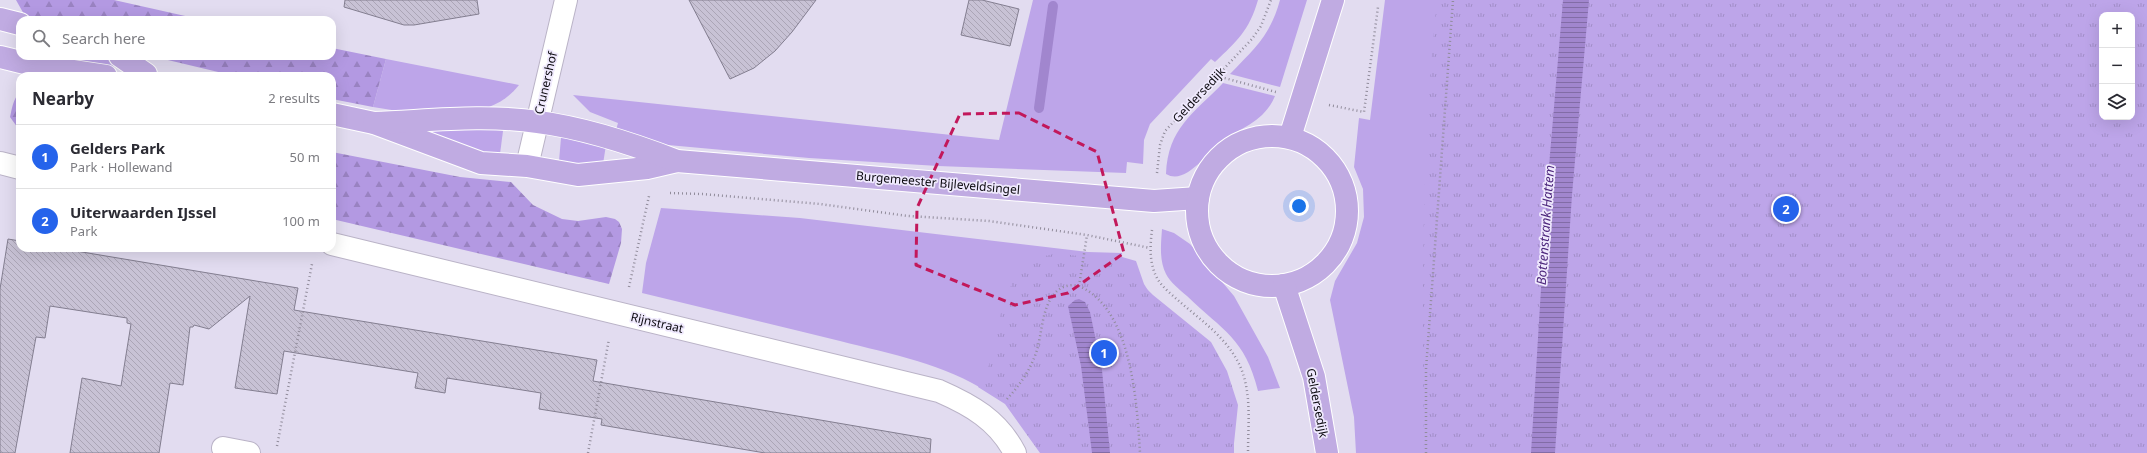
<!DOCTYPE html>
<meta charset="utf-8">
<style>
:root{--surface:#fff;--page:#f2f2f3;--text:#2b2b33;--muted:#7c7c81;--line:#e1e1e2;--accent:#2563eb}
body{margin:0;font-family:"Noto Sans",sans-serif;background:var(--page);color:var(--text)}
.controls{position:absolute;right:12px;top:12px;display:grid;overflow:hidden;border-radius:8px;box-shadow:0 4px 16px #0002}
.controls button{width:36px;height:36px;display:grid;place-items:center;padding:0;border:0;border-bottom:1px solid var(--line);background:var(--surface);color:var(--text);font:20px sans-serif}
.you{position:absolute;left:1299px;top:206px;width:14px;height:14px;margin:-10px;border:3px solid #fff;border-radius:50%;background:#1a73e8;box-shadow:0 0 0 6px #1a73e833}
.badge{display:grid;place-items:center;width:26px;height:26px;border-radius:50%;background:var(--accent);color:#fff;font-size:13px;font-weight:700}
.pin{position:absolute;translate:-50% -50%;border:2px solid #fff;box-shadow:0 1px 4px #0006}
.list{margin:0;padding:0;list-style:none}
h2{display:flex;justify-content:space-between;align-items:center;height:52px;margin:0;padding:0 16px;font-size:17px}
h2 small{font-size:13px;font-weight:400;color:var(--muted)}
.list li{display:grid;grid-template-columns:26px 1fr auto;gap:12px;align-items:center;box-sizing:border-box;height:64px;padding:0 16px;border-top:1px solid var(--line)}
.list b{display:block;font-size:15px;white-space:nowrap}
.list p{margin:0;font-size:13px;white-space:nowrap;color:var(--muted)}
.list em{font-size:13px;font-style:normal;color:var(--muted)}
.icon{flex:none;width:22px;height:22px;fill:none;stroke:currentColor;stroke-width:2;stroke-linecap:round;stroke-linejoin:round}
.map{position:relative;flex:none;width:2147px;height:453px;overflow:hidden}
.search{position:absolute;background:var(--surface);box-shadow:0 4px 16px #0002;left:16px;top:16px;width:320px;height:44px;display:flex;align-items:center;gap:10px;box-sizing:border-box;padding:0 14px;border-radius:12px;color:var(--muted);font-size:15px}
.panel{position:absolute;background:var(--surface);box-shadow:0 4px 16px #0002;left:16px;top:72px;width:320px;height:180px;border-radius:12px}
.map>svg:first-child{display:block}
.grass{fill:#bda5e9}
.forest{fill:url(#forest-firs)}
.park{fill:url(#park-tufts);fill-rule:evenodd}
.water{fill:url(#water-rules)}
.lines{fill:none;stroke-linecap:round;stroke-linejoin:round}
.stream{stroke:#a186ce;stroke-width:10}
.building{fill:url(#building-back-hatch);stroke:#837e90}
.minor-casing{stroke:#bab3c7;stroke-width:24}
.major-casing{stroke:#fff;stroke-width:24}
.path{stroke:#918c9b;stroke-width:2.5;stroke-dasharray:1 3;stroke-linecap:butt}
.minor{stroke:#fff;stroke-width:22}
.major{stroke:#c0abe2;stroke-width:22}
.marked{fill:none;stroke:#c2185b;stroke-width:3;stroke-dasharray:8 5;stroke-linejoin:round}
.labels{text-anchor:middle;stroke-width:3.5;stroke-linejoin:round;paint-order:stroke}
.street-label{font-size:12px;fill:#0c0a10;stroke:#efe9fd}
.water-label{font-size:13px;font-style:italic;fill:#4e287d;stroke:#efe9fd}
</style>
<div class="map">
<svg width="2147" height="453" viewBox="0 0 2147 453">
<defs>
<pattern id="forest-firs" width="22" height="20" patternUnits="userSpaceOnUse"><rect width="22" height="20" fill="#b399e2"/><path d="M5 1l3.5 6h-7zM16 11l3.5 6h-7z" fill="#9982c1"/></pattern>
<pattern id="park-tufts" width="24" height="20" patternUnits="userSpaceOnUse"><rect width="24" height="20" fill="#bda5e9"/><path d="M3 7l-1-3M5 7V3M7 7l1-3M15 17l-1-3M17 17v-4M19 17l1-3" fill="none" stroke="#a18dc7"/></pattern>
<pattern id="water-rules" width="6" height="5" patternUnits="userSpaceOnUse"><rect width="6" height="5" fill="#a186ce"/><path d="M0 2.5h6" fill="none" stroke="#826ca6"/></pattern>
<pattern id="building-back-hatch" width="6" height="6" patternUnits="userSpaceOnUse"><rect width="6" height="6" fill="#c8c2d5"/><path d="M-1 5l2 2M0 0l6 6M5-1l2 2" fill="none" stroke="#aba5b6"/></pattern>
</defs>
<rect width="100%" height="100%" fill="#e2dcf0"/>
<g class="grass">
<path d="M1033,0h225c-9,31 -21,41 -43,62l-4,-3 -61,65 -6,16 -1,24 -16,-2 -1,11 -188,-7 -129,-8 -152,-14 -41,-14 2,-7 -28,-11 -17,-17 426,45z"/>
<path d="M1280,0h27l-27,87 -50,-13c25,-26 40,-38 50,-74z"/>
<polygon points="1385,0 1563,0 1531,453 1356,453 1354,417 1330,300 1335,281 1357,243 1364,217 1363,189 1354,167 1359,118 1370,120"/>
<path d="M48,56c18,0 56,-5 67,9l-5,4z"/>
<path d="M386,59l133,26c-9,11 -17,17 -30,22l-85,5 -31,-5z"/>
<path d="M1223,83l52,13c-10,25 -33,31 -53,46 -14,9 -36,44 -56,32 2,-46 27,-60 57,-91z"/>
<polygon points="501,128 503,131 500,154 496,156 432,137 432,132 435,129"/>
<polygon points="563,136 606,145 603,164 578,166 559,161 561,138"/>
<path d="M661,208l139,10 288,34 34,1v4l14,4 8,23 5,8 85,107v54h-85l-160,-60c-44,-29 -98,-39 -149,-52 -65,-16 -132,-32 -198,-48l4,-30z"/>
<path d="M1162,229l12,4 16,11 44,52 34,61 12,31 -22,3c-13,-53 -35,-60 -71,-95 -7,-6 -17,-14 -21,-22 -7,-14 -5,-30 -4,-45z"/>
</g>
<g class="forest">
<polygon points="16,0 114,0 203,20 41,20 25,16"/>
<polygon points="332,48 386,59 373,107 332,99 332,76 235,76 151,56 332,56"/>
<path d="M20,93v38l-10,-14c2,-8 3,-19 10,-24z"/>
<polygon points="332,152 460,177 511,182 533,205 562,219 578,221 606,217 615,219 619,222 622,229 621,243 609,284 332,219"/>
</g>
<g class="park">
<path d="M1437,0h710v453h-723c-2,-151 -3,-302 13,-453zM2102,15h30v102h-30z"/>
<polygon points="1057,253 1119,262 1153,295 1211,342 1227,371 1238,405 1233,453 1040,453 1005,404 978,387 989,365 1003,304 1013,281 1033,259"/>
</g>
<g class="water">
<polygon points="1563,0 1589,0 1572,195 1555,453 1531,453 1547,190"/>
<polygon points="1079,299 1085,302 1090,312 1102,370 1110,453 1092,453 1081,366 1068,306 1075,300"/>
</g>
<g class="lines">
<polyline class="stream" points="1039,108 1053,6"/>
</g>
<g class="building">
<polygon points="345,0 477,0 479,14 414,25 404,25 344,7"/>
<polygon points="689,0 816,0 792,32 775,51 754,68 730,79"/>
<polygon points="969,0 982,0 1019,9 1010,46 961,35"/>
<polygon points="8,239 20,241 20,248 58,248 298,288 294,310 597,360 593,381 931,439 930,453 765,453 601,425 602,419 539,409 541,393 447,378 445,393 415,388 418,373 284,351 277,394 235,388 250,296 209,329 194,325 193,327 190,327 183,385 170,383 159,453 70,453 82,378 121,386 131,324 127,323 127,318 50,306 45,338 36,337 15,453 0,453 0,289"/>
</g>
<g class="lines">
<defs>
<g id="minor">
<polyline points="0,163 20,168"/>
<polyline points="527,166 566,0"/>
<path d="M332,244l607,147c32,14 59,29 76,62"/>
<polyline points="223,448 249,453"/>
</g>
<g id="major">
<polyline points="0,19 20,24"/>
<polyline points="120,56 146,74"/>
<polyline points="0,57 33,65 106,76"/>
<polyline points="332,114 374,123 481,163 527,166 578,175 647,168 677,161"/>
<path d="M374,123c54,-2 110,-9 164,-1 47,6 95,22 139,39l477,40 44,-3"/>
<circle cx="1272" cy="211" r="75"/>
<polyline points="1290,137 1333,0"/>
<polyline points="1284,285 1314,377 1327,453"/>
</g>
</defs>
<use href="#minor" class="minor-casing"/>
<use href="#major" class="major-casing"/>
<g class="path">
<polyline points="1217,76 1276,92"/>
<polyline points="1329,105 1364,112 1378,7"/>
<polyline points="1157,173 1160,145 1165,131 1252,39 1261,26 1271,0"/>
<polyline points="670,193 702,194 820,204 908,216 989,221 1087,235 1150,248"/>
<path d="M1152,230c-2,16 -3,33 5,48 5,9 15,17 23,24 22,19 47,36 60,64 12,27 8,58 8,87"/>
<polyline points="1079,286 1087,235"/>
<polyline points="629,287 649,196"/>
<path d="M1007,399c13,-14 24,-30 30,-49 5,-17 5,-43 18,-57 7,-8 19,-10 28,-5 49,25 54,116 57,165"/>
<polyline points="277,446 312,264"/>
<polyline points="588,453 609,339"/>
<polyline points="1426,453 1426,369 1453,0"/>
</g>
<use href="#minor" class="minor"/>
<use href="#major" class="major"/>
</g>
<path class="marked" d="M1019,113l78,39 27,101 -56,40 -53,12 -99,-40 1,-57 43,-94z"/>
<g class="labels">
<g class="street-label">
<text transform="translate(546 83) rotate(-77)" y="4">Crunershof</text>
<text transform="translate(1199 95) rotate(-47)" y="4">Geldersedijk</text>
<text transform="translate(938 183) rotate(5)" y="4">Burgemeester Bijleveldsingel</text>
<text transform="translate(657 323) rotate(13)" y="4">Rijnstraat</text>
<text transform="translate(1317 403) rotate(79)" y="4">Geldersedijk</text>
</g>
<g class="water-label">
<text transform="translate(1545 225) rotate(-86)" y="5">Bottenstrank Hattem</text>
</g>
</g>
</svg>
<div class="controls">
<button>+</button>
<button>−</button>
<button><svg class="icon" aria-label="layers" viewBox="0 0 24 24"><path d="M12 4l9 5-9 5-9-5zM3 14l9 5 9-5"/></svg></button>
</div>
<div class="you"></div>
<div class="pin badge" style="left:1104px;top:353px">1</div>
<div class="pin badge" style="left:1786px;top:209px">2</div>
<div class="search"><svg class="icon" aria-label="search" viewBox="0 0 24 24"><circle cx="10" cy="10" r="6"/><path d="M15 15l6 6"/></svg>Search here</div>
<section class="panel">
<h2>Nearby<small>2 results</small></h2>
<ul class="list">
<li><span class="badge">1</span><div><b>Gelders Park</b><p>Park · Hollewand</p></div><em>50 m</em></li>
<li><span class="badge">2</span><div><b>Uiterwaarden IJssel</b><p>Park</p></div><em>100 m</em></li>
</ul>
</section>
</div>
